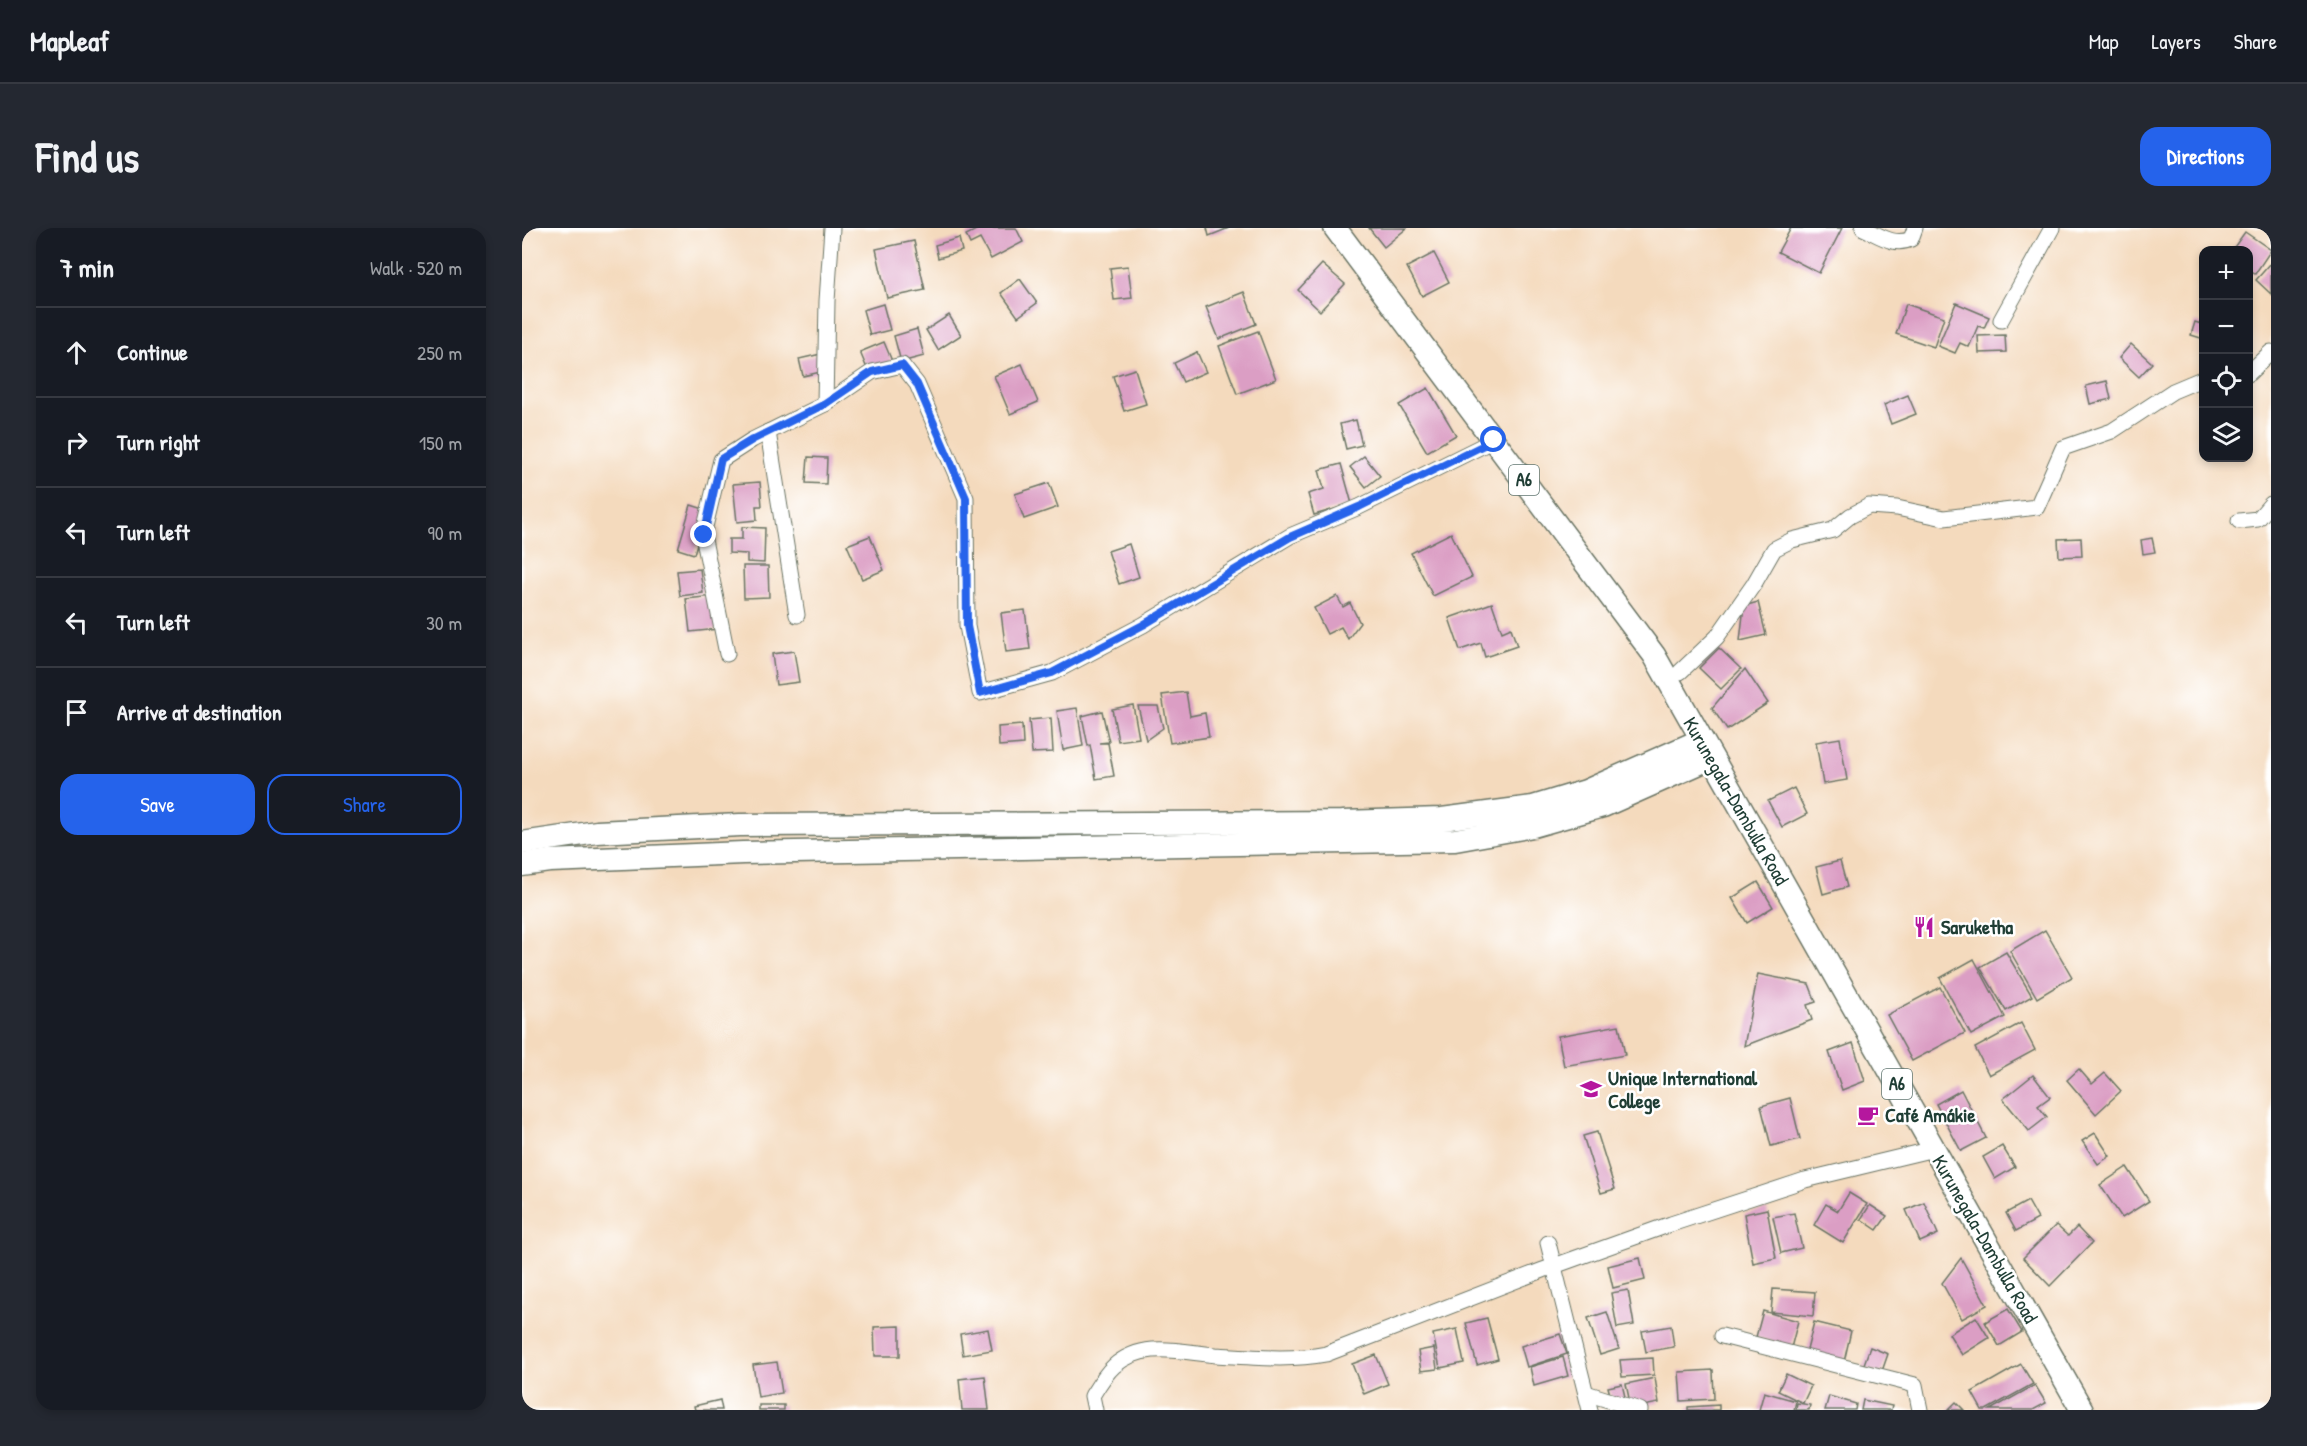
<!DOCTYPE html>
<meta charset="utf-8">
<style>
:root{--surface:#171b24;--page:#242831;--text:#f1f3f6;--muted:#9ea1a6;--line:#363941;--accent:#2563eb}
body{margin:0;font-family:"Patrick Hand",sans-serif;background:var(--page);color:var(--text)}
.controls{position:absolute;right:18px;top:18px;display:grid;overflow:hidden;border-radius:12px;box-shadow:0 3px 9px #0003}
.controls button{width:54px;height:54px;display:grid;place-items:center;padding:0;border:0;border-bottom:2px solid var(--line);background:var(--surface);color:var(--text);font:30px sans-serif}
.stop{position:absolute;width:18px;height:18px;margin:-14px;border:4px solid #2563eb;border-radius:50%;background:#fff}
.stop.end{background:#2563eb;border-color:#fff;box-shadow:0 2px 6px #0008}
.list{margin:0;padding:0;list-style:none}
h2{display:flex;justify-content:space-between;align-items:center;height:78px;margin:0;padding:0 24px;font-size:26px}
h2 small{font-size:20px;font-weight:400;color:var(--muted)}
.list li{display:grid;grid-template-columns:39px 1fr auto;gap:18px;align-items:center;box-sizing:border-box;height:90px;padding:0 24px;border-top:2px solid var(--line)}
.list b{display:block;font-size:22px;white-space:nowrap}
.list em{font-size:20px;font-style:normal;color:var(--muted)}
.actions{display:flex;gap:12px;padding:18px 24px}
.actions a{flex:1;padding:14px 0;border:2px solid var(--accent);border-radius:18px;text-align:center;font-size:21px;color:var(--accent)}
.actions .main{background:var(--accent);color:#fff}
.icon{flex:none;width:33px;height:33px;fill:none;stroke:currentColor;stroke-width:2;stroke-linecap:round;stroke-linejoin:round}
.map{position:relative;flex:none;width:1749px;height:1182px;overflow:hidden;border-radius:18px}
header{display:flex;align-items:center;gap:36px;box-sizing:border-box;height:84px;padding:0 30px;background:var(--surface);border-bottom:2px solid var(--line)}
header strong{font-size:28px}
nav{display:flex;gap:33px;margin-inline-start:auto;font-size:21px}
.intro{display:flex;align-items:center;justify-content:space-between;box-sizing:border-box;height:144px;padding:0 36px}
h1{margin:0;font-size:42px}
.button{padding:15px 27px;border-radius:18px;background:var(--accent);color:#fff;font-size:21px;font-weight:700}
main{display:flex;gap:36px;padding:0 36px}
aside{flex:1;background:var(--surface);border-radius:18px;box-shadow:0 3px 9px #0003}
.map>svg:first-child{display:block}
.building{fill:#db9ec4}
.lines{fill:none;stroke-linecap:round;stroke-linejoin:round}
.minor-casing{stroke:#6a7464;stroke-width:17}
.highway-casing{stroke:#6a7464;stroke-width:25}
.minor{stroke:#fff;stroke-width:15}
.highway{stroke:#fff;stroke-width:22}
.route{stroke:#2563eb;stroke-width:8}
.labels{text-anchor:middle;stroke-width:5;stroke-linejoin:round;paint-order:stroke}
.shield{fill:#fff;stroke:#627771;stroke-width:1.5}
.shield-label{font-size:18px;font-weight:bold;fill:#1f3d34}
.street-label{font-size:20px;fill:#1f3d34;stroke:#fff}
.poi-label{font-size:20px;font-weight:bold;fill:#1f3d34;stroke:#fff;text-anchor:start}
</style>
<header>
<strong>Mapleaf</strong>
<nav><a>Map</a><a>Layers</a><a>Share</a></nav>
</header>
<div class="intro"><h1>Find us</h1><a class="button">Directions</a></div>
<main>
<aside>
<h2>7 min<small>Walk · 520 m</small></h2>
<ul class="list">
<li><svg class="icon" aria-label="ahead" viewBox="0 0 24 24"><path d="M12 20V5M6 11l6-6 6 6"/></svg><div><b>Continue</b></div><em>250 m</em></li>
<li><svg class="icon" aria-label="right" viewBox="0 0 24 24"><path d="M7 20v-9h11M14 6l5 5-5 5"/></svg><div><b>Turn right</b></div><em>150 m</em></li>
<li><svg class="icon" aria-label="left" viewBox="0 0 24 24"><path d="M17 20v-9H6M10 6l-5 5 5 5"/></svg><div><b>Turn left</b></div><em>90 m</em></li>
<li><svg class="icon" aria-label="left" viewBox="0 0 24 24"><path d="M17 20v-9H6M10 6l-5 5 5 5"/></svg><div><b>Turn left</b></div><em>30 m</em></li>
<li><svg class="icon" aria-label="arrive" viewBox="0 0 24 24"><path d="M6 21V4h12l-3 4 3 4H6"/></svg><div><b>Arrive at destination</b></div></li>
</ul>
<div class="actions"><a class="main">Save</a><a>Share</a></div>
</aside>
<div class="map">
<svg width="1749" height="1182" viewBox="0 0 1749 1182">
<rect width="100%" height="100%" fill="#fff"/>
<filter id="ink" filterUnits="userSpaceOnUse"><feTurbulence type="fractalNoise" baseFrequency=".0167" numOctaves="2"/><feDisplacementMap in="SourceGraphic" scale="12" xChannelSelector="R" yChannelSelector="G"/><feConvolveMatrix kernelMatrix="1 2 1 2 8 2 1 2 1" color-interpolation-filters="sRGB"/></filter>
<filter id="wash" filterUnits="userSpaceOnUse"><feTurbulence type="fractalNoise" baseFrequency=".008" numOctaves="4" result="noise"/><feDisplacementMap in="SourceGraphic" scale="24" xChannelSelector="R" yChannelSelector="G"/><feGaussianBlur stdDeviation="1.35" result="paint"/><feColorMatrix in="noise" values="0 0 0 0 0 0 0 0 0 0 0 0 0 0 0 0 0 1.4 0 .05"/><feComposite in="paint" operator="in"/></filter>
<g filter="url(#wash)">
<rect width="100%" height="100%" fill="#f4dabd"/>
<g id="blocks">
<g class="building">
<polygon points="458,0 494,0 501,14 469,31 458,11 448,16 444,7"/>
<polygon points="685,0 707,0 687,8"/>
<polygon points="847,0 885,0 862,19"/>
<polygon points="1269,0 1320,0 1297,45 1256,24"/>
<polygon points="1723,4 1749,22 1733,46 1726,41 1726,22 1710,22"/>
<polygon points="437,10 440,23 416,30 413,17"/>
<polygon points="392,13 403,62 365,70 354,21"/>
<polygon points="912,25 927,54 900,68 885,39"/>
<polygon points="1749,35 1749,66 1734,52"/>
<polygon points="800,36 823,56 798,83 776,62"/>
<polygon points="606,38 610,70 592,72 588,40"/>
<polygon points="498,51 515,75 496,89 479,65"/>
<polygon points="722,64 734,96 697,111 684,79"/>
<polygon points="1434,75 1467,89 1462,100 1456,98 1447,119 1438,115 1433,125 1416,118"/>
<polygon points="361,76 368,102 348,107 341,82"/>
<polygon points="1384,76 1422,89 1412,119 1374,106"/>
<polygon points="427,87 439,107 416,122 404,102"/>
<polygon points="1673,94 1682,97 1682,111 1669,107"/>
<polygon points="395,101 402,128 379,134 372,108"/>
<polygon points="736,103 754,151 715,166 697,118"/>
<polygon points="1483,107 1484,124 1457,125 1456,108"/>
<polygon points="362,114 370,133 346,143 338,124"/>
<polygon points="1609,116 1630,135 1617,149 1597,130"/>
<polygon points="675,124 684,144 661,154 652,135"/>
<polygon points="299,126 303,143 281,148 277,131"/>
<polygon points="500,136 516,174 488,186 472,148"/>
<polygon points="613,141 624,176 602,183 591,148"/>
<polygon points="1585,153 1589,171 1568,176 1564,158"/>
<polygon points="906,160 934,207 905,224 877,177"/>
<polygon points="1386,167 1394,186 1369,196 1362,177"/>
<polygon points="834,192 840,217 824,221 818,196"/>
<polygon points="842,228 858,248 844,259 828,239"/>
<polygon points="286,229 305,230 304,256 284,255"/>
<polygon points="819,236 830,276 792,287 786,266 802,261 797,242"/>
<polygon points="238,254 240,278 234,278 235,292 215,294 211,256"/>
<polygon points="527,255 536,279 502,291 493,266"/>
<polygon points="169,277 185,282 172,326 156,321"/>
<polygon points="220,299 243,300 242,335 225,334 225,326 207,325 207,311 220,311"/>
<polygon points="929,305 950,349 911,368 889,325"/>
<polygon points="348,308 362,342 340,351 325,317"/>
<polygon points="1559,310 1560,328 1537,329 1536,311"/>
<polygon points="1630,310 1633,324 1621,326 1619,312"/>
<polygon points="607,316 617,349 597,356 586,323"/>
<polygon points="221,338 246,338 247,369 222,370"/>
<polygon points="178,341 181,365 158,368 155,343"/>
<polygon points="192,368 196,401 168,404 164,371"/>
<polygon points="815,368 821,379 828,375 838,395 826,411 819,399 805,406 792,380"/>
<polygon points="1236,374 1244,407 1218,413 1222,378"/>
<polygon points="970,375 980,404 989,400 995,418 963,429 959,415 938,422 927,390"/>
<polygon points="503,382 508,421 484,424 479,385"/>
<polygon points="1197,420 1219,441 1199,461 1177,440"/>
<polygon points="272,423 277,454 254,457 250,426"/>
<polygon points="1223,441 1246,475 1205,502 1190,480"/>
<polygon points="664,464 668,488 683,485 687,509 648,515 640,467"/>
<polygon points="611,477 617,510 596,513 590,481"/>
<polygon points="616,478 636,478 641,500 624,512"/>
<polygon points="555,480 561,518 541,522 535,483"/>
<polygon points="580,483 587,514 577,515 586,515 592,548 574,551 568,517 566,518 560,488"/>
<polygon points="529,490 531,524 510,525 507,492"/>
<polygon points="500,497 501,516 477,518 476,499"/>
<polygon points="1318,510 1325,552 1301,556 1294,514"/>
<polygon points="1272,560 1285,586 1260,599 1246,573"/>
<polygon points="1318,633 1325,659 1301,666 1294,639"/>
<polygon points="1236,654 1251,679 1225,695 1210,670"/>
<polygon points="1523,702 1550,749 1515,770 1488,723"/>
<polygon points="1484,724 1510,768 1484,783 1458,739"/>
<polygon points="1452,731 1483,789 1449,807 1418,750"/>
<polygon points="1236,746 1287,756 1294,774 1285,777 1290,792 1222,818"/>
<polygon points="1418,759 1443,805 1390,833 1365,787"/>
<polygon points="1499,795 1513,822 1467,847 1453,820"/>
<polygon points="1097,797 1103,827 1042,838 1036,808"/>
<polygon points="1331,815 1343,853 1320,862 1307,824"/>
<polygon points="1557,841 1570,856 1583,845 1599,863 1574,886 1545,852"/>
<polygon points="1511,847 1528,869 1516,878 1525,889 1507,903 1481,871"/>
<polygon points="1439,862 1464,910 1439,923 1414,876"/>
<polygon points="1268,870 1278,911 1249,918 1239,878"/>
<polygon points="1075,904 1093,961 1079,965 1061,908"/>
<polygon points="1573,905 1588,928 1576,936 1560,913"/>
<polygon points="1480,918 1493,939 1473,951 1461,929"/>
<polygon points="1605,939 1627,973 1600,990 1578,957"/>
<polygon points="1327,965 1345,976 1321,1015 1292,997 1304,976 1316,983"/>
<polygon points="1506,973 1516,991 1494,1003 1484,985"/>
<polygon points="1402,974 1416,1006 1398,1014 1384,982"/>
<polygon points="1348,977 1365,988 1355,1002 1339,991"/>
<polygon points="1245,981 1254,1030 1231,1035 1222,986"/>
<polygon points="1272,985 1280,1020 1259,1025 1251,989"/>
<polygon points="1534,997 1546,1008 1555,999 1570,1015 1528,1058 1501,1030"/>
<polygon points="1118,1030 1123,1052 1091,1060 1086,1038"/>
<polygon points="1439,1030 1465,1077 1440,1091 1420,1055"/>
<polygon points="1251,1061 1293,1064 1291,1088 1249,1084"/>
<polygon points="1106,1062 1112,1097 1095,1100 1089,1065"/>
<polygon points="1486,1081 1500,1104 1477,1118 1463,1094"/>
<polygon points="1241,1083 1276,1093 1269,1120 1234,1109"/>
<polygon points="1085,1084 1097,1121 1078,1127 1066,1090"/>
<polygon points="1454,1089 1467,1110 1440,1127 1427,1106"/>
<polygon points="965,1090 976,1131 955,1137 944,1095"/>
<polygon points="1292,1094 1329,1103 1322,1134 1284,1126"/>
<polygon points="378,1098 378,1128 353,1128 352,1099"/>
<polygon points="1149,1098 1152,1119 1124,1124 1120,1103"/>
<polygon points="466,1101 470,1122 441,1127 438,1106"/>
<polygon points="935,1101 942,1135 918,1140 911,1106"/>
<polygon points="1038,1106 1045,1126 1005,1139 999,1118"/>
<polygon points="1348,1119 1366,1126 1359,1146 1341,1139"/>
<polygon points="912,1120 915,1141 899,1143 896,1123"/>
<polygon points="854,1127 866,1156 842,1166 830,1136"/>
<polygon points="1041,1129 1046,1148 1012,1158 1008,1139"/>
<polygon points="1131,1130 1132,1147 1100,1149 1098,1132"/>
<polygon points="255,1134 260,1165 236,1169 231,1137"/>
<polygon points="1499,1136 1511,1156 1464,1182 1460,1182 1450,1164"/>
<polygon points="1191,1142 1192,1171 1159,1173 1157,1144"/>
<polygon points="1264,1146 1289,1158 1281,1175 1256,1163"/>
<polygon points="463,1148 467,1182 440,1182 437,1151"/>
<polygon points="1133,1150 1137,1175 1116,1179 1108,1175 1104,1156"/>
<polygon points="1100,1156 1104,1173 1089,1170 1086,1159"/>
<polygon points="1513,1157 1524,1175 1511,1182 1468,1182"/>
<polygon points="1242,1164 1274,1173 1272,1182 1237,1182"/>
<polygon points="1307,1168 1334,1176 1333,1182 1303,1182"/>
<polygon points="198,1172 200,1182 173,1182 172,1178"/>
<polygon points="1341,1172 1370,1178 1369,1182 1339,1182"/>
<polygon points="1434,1174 1442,1182 1426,1182"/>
<polygon points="1275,1175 1288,1177 1287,1182 1274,1182"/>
<rect x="237" y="1177" width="25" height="5"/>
<polygon points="1197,1177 1197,1182 1166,1182 1166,1179"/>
</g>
</g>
</g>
<g filter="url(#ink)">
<use href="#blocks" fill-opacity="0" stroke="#6a7464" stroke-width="1.5"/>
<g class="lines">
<defs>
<g id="minor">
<path d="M1341,0c16,7 31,19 48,11l4,-11"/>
<polyline points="1479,92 1530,0"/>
<polyline points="1726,146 1749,124"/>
<polyline points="303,176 350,144 380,137 395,156 444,270 445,398 458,465 530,445 621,397 768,308 837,279 972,212"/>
<polyline points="246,204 275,387"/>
<polyline points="1717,293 1736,291 1749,276"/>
<polyline points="205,426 181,307 199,232 230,212 303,176 305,73 310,0"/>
<polyline points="1158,444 1195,409 1232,356 1252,321 1270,312 1311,302 1328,288 1347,278 1375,280 1422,290 1515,279 1541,220 1590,203 1651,163 1682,150"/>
<polyline points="1026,1015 1068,1182"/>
<polyline points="1200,1108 1393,1157 1398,1182"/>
<polyline points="1064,1165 1118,1182"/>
<path d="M573,1182l-3,-14c6,-10 13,-22 22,-30 30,-26 66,-14 102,-11 37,2 74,6 110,-1l217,-84 128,-46 134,-44 129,-31"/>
</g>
<g id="highway">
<polyline points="813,0 1132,427 1560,1182"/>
<polyline points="0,615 75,604 218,597 820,594 920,591 1011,579 1064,563 1179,512"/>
<polyline points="0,637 28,633 221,625 933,612 1011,598 1081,578 1189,530"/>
</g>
</defs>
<use href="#minor" class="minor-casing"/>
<use href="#highway" class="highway-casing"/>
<use href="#minor" class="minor"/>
<use href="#highway" class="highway"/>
</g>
</g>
<g class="lines" filter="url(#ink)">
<polyline class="route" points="182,307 199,231 230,212 303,176 350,144 380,137 395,156 444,270 445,398 458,465 530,445 621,397 768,309 837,279 972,212"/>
</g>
<defs>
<symbol id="restaurant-bare" viewBox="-9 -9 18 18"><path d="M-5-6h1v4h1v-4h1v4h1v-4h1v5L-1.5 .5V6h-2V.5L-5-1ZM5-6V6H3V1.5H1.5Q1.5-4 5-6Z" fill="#b5179e" stroke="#fff" stroke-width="2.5" paint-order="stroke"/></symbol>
<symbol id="school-bare" viewBox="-9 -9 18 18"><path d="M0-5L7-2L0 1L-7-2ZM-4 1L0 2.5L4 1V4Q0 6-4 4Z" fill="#b5179e" stroke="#fff" stroke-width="2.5" paint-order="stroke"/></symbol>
<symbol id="cafe-bare" viewBox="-9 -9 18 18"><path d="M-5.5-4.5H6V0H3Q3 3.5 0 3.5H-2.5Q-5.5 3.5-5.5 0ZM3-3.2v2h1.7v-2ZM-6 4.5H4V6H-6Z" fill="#b5179e" stroke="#fff" stroke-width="2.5" paint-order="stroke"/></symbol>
</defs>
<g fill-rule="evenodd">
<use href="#restaurant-bare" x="1387" y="684" width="30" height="30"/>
<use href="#school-bare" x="1054" y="846" width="30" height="30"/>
<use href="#cafe-bare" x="1331" y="872" width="30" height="30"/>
</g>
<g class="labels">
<g class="shield">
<rect x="987" y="237" width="30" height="30" rx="4.5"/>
<rect x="1360" y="841" width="30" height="30" rx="4.5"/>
</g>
<g class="shield-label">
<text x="1002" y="258">A6</text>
<text x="1375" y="862">A6</text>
</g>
<g class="street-label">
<text transform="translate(1214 573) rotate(60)" y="7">Kurunegala-Dambulla Road</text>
<text transform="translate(1463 1011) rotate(60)" y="7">Kurunegala-Dambulla Road</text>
</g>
<g class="poi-label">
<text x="1419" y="706">Saruketha</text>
<text x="1086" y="857">Unique International<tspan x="1086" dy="23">College</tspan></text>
<text x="1363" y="894">Café Amákie</text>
</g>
</g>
</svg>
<div class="controls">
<button>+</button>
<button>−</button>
<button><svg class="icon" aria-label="locate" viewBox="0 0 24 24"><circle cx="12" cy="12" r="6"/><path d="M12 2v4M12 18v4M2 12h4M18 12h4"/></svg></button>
<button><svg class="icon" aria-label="layers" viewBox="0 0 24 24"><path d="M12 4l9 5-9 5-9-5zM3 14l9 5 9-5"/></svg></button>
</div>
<div class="stop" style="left:972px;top:212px"></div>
<div class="stop end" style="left:182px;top:307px"></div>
</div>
</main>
